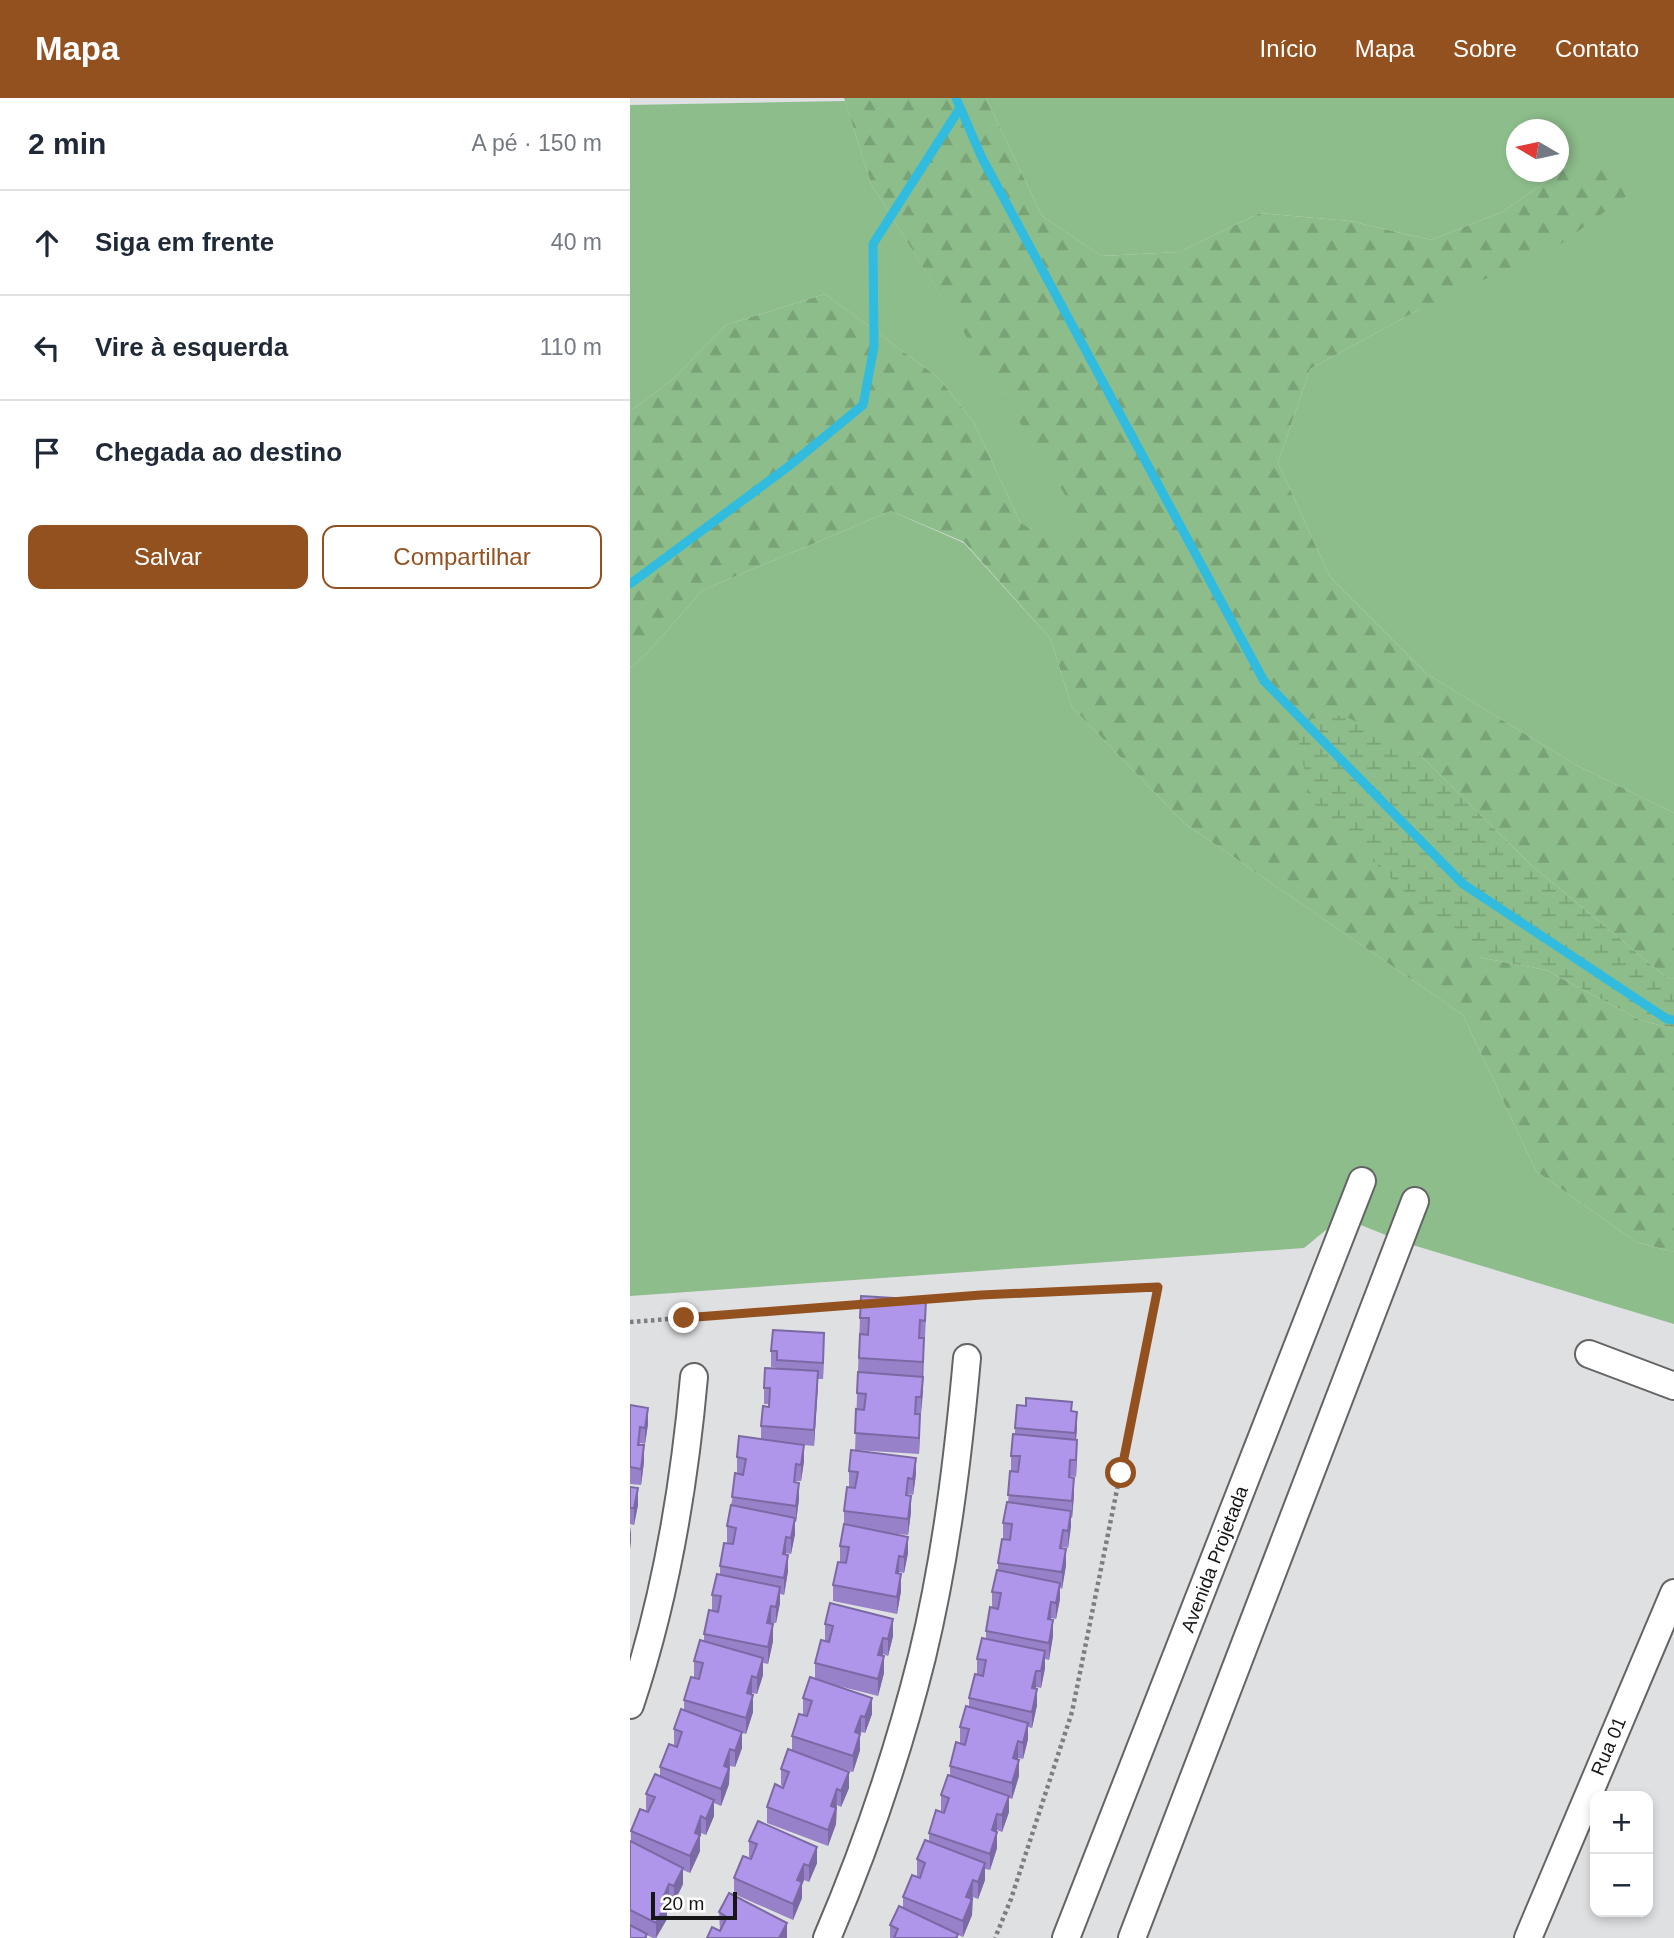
<!DOCTYPE html>
<html lang="pt">
<meta charset="utf-8">
<style>
:root{--surface:#fff;--page:#f6f6f7;--text:#1f2937;--muted:#747a83;--line:#e0e1e3;--accent:#945120}
body{margin:0;font-family:Arial,sans-serif;background:var(--page);color:var(--text)}
.controls{position:absolute;right:21px;bottom:21px;display:grid;overflow:hidden;border-radius:14px;box-shadow:0 4px 10px #0003}
.controls button{width:63px;height:63px;display:grid;place-items:center;padding:0;border:0;border-bottom:2px solid var(--line);background:var(--surface);color:var(--text);font:35px sans-serif}
.compass{position:absolute;left:876px;top:21px;width:63px;height:63px;border-radius:50%;background:var(--surface);box-shadow:0 4px 10px #0003;rotate:279deg}
.scale{position:absolute;left:21px;bottom:18px;width:86px;box-sizing:border-box;padding-left:7px;border:4px solid #161617;border-top:0;font-size:19px;line-height:24px;white-space:nowrap;color:#161617;-webkit-text-stroke:5px #fff;paint-order:stroke}
.stop{position:absolute;width:21px;height:21px;margin:-16px;border:5px solid #945120;border-radius:50%;background:#fff}
.stop.end{background:#945120;border-color:#fff;box-shadow:0 2px 7px #0008}
.list{margin:0;padding:0;list-style:none}
h2{display:flex;justify-content:space-between;align-items:center;height:91px;margin:0;padding:0 28px;font-size:30px}
h2 small{font-size:23px;font-weight:400;color:var(--muted)}
.list li{display:grid;grid-template-columns:46px 1fr auto;gap:21px;align-items:center;box-sizing:border-box;height:105px;padding:0 28px;border-top:2px solid var(--line)}
.list b{display:block;font-size:26px;white-space:nowrap}
.list em{font-size:23px;font-style:normal;color:var(--muted)}
.actions{display:flex;gap:14px;padding:21px 28px}
.actions a{flex:1;padding:16px 0;border:2px solid var(--accent);border-radius:14px;text-align:center;font-size:24px;color:var(--accent)}
.actions .main{background:var(--accent);color:#fff}
.icon{flex:none;width:38px;height:38px;fill:none;stroke:currentColor;stroke-width:2;stroke-linecap:round;stroke-linejoin:round}
.map{position:relative;flex:none;width:1044px;height:1840px;overflow:hidden}
header{display:flex;align-items:center;gap:42px;box-sizing:border-box;height:98px;padding:0 35px;background:var(--accent);color:#fff}
header strong{font-size:33px}
nav{display:flex;gap:38px;margin-inline-start:auto;font-size:24px}
main{display:flex}
aside{flex:1;background:var(--surface)}
.map>svg:first-child{display:block}
.green{fill:#8dbd8b;fill-rule:evenodd}
.forest{fill:url(#forest-firs)}
.wetland{fill:url(#wetland-marsh)}
.lines{fill:none;stroke-linecap:round;stroke-linejoin:round}
.stream{stroke:#31bcdf;stroke-width:9}
.minor-casing{stroke:#646465;stroke-width:30}
.path{stroke:#7d7e7f;stroke-width:4.5;stroke-dasharray:3.5 3.5;stroke-linecap:butt}
.minor{stroke:#fff;stroke-width:26}
.wall{fill:#9781c9}
.shaded-wall{fill:#7b69a4}
.building{fill:#b096ea;stroke:#7b69a4;stroke-width:2}
.route{stroke:#945120;stroke-width:9}
.labels{text-anchor:middle;stroke-width:5;stroke-linejoin:round;paint-order:stroke}
.street-label{font-size:19px;fill:#161617;stroke:#fff}
</style>
<header>
<strong>Mapa</strong>
<nav><a>Início</a><a>Mapa</a><a>Sobre</a><a>Contato</a></nav>
</header>
<main>
<aside>
<h2>2 min<small>A pé · 150 m</small></h2>
<ul class="list">
<li><svg class="icon" aria-label="ahead" viewBox="0 0 24 24"><path d="M12 20V5M6 11l6-6 6 6"/></svg><div><b>Siga em frente</b></div><em>40 m</em></li>
<li><svg class="icon" aria-label="left" viewBox="0 0 24 24"><path d="M17 20v-9H6M10 6l-5 5 5 5"/></svg><div><b>Vire à esquerda</b></div><em>110 m</em></li>
<li><svg class="icon" aria-label="arrive" viewBox="0 0 24 24"><path d="M6 21V4h12l-3 4 3 4H6"/></svg><div><b>Chegada ao destino</b></div></li>
</ul>
<div class="actions"><a class="main">Salvar</a><a>Compartilhar</a></div>
</aside>
<div class="map">
<svg width="1044" height="1840" viewBox="0 0 1044 1840">
<defs>
<pattern id="forest-firs" width="22" height="20" patternUnits="userSpaceOnUse" patternTransform="scale(1.75)"><rect width="22" height="20" fill="#8dbd8b"/><path d="M5 1l3.5 6h-7zM16 11l3.5 6h-7z" fill="#79a277"/></pattern>
<pattern id="wetland-marsh" width="20" height="14" patternUnits="userSpaceOnUse" patternTransform="scale(1.75)"><rect width="20" height="14" fill="#8dbd8b"/><path d="M1 5h8M5 5V1M11 12h8M15 12V8" fill="none" stroke="#79a277"/></pattern>
</defs>
<rect width="100%" height="100%" fill="#dfe0e2"/>
<g class="green">
<path d="M356,0h688v715l-98,-48 -149,-91 -97,-97 -52,-114 32,-94 110,-60 151,-145 -69,48 -71,28 -81,-19 -90,-8 -81,39 -78,4 -59,-40zM886,32h42v42h-42z"/>
<polygon points="215,3 241,86 460,435 428,450 390,424 344,325 309,280 195,196 96,227 41,283 0,313 0,7"/>
<polygon points="261,413 334,445 420,540 442,609 554,725 833,917 906,1073 1006,1144 1044,1154 1044,1226 776,1145 723,1124 696,1132 674,1150 0,1198 0,570 17,555 73,492"/>
</g>
<polygon class="forest" points="214,0 356,0 412,118 471,158 549,154 630,115 720,123 801,142 872,114 941,66 989,71 996,98 928,148 790,211 680,271 648,365 700,479 797,576 946,667 1044,715 1044,881 1036,879 900,766 787,654 848,859 916,872 1010,922 1044,931 1044,1154 1006,1144 906,1073 833,917 554,725 442,609 420,540 334,444 261,413 73,492 17,555 0,570 0,313 41,283 96,227 195,196 309,280 344,325 390,424 428,449 459,435 241,86"/>
<polygon class="wetland" points="713,617 787,654 900,766 1036,879 1044,881 1044,931 1010,922 916,872 848,859 811,829 681,703 669,645 671,622"/>
<g class="lines">
<g class="stream">
<polyline points="326,0 352,60 634,583 833,786 1037,921 1044,922"/>
<polyline points="0,486 159,368 233,307 244,249 243,146 330,10"/>
</g>
<defs>
<g id="minor">
<polyline points="959,1256 1044,1288"/>
<path d="M0,1607c36,-107 54,-216 64,-328"/>
<path d="M197,1840c39,-91 71,-185 95,-281 24,-99 36,-199 45,-299"/>
<polyline points="436,1840 732,1083"/>
<polyline points="502,1840 785,1103"/>
<polyline points="898,1840 1044,1495"/>
</g>
</defs>
<use href="#minor" class="minor-casing"/>
<g class="path">
<polyline points="283,1202 528,1189 442,1614 381,1801 365,1840"/>
<polyline points="0,1224 236,1206"/>
</g>
<use href="#minor" class="minor"/>
</g>
<g class="wall">
<polygon points="296,1219 295,1239 290,1239 290,1240 294,1256 291,1315 286,1315 286,1316 290,1333 289,1356 225,1352 230,1220"/>
<polygon points="194,1251 193,1281 188,1281 184,1348 174,1347 174,1363 171,1383 166,1383 166,1384 169,1401 166,1424 165,1424 165,1436 161,1456 156,1455 156,1457 158,1473 154,1497 150,1496 150,1505 146,1525 141,1525 143,1543 138,1566 133,1565 133,1577 127,1596 122,1595 123,1614 116,1636 112,1635 112,1650 105,1669 100,1668 99,1686 91,1708 84,1705 84,1718 76,1737 71,1735 70,1739 70,1753 60,1775 53,1772 53,1786 44,1805 39,1802 37,1808 37,1821 26,1840 23,1840 17,1837 17,1840 0,1840 0,1743 1,1743 1,1733 18,1713 16,1712 16,1696 30,1678 30,1669 47,1649 44,1647 44,1631 54,1612 54,1602 69,1580 64,1579 64,1563 74,1544 74,1536 82,1513 82,1497 90,1476 90,1468 97,1444 97,1428 107,1376 107,1359 131,1341 131,1328 139,1306 134,1306 134,1290 147,1270 141,1269 141,1253"/>
<polygon points="0,1307 18,1326 15,1346 10,1345 14,1364 11,1387 0,1386"/>
<polygon points="442,1313 447,1330 446,1342 447,1358 446,1379 440,1378 444,1397 442,1420 441,1420 438,1450 433,1449 432,1450 436,1467 432,1491 430,1490 430,1501 426,1521 421,1520 421,1522 423,1538 419,1562 415,1561 415,1570 411,1590 406,1589 407,1607 402,1630 398,1629 398,1641 393,1661 388,1660 389,1678 382,1701 379,1700 379,1714 372,1734 367,1732 367,1750 360,1772 355,1771 355,1782 348,1801 343,1799 342,1817 333,1839 328,1837 328,1840 260,1840 260,1827 273,1810 273,1799 290,1779 287,1778 287,1761 299,1743 299,1735 314,1714 311,1713 311,1697 320,1678 320,1668 330,1645 330,1629 339,1609 339,1600 347,1577 347,1561 356,1540 356,1533 362,1510 362,1494 368,1472 368,1465 373,1441 373,1425 378,1404 381,1374 381,1358 385,1336 385,1330"/>
<polygon points="219,1373 286,1376 283,1397 278,1396 281,1414 278,1437 256,1435 278,1455 274,1475 269,1474 269,1476 271,1493 267,1516 203,1503 203,1487 210,1464 210,1448 214,1429 214,1413 219,1389"/>
<polygon points="0,1389 8,1407 4,1427 0,1426"/>
<polygon points="195,1526 263,1538 258,1558 253,1556 254,1575 248,1598 193,1584 242,1616 235,1635 231,1634 230,1636 230,1652 223,1674 206,1669 219,1690 211,1709 207,1707 206,1726 198,1748 137,1725 137,1709 153,1690 154,1689 151,1687 151,1671 162,1652 162,1638 173,1616 173,1600 185,1581 185,1565 195,1542"/>
<polygon points="119,1743 187,1765 179,1784 174,1782 172,1787 172,1800 163,1822 104,1796 104,1780 121,1760 119,1759"/>
<polygon points="89,1814 157,1840 90,1833"/>
</g>
<g class="shaded-wall">
<polygon points="194,1235 194,1251 193,1281 193,1265"/>
<polygon points="294,1240 293,1295 291,1315 291,1299"/>
<polygon points="188,1273 188,1289 184,1348 184,1332"/>
<polygon points="18,1310 18,1326 15,1346 15,1330"/>
<polygon points="447,1314 447,1330 445,1351 445,1335"/>
<polygon points="290,1316 290,1333 289,1356 289,1340"/>
<polygon points="447,1342 447,1358 446,1379 446,1362"/>
<polygon points="14,1347 14,1364 11,1387 11,1371"/>
<polygon points="174,1347 174,1363 171,1383 171,1367"/>
<polygon points="286,1360 286,1376 283,1397 283,1381"/>
<polygon points="444,1380 444,1397 442,1420 442,1403"/>
<polygon points="169,1385 169,1401 166,1424 166,1408"/>
<polygon points="8,1390 8,1407 4,1427 4,1410"/>
<polygon points="281,1398 281,1414 278,1437 278,1421"/>
<polygon points="441,1413 441,1429 438,1450 438,1433"/>
<polygon points="165,1420 165,1436 161,1456 161,1440"/>
<polygon points="1,1428 1,1444 0,1451 0,1435"/>
<polygon points="156,1439 156,1455 153,1472 153,1456"/>
<polygon points="278,1439 278,1455 274,1475 274,1459"/>
<polygon points="436,1451 436,1467 432,1491 432,1474"/>
<polygon points="158,1457 158,1473 154,1497 154,1480"/>
<polygon points="269,1458 269,1474 266,1492 266,1475"/>
<polygon points="271,1476 271,1493 267,1516 267,1499"/>
<polygon points="430,1485 430,1501 426,1521 426,1505"/>
<polygon points="150,1489 150,1505 146,1525 146,1509"/>
<polygon points="421,1504 421,1520 418,1537 418,1521"/>
<polygon points="141,1508 141,1525 137,1542 137,1525"/>
<polygon points="263,1521 263,1538 258,1558 258,1541"/>
<polygon points="423,1522 423,1538 419,1562 419,1545"/>
<polygon points="143,1526 143,1543 138,1566 138,1549"/>
<polygon points="253,1540 253,1556 248,1573 248,1557"/>
<polygon points="415,1553 415,1570 411,1590 411,1573"/>
<polygon points="254,1558 254,1575 248,1598 248,1581"/>
<polygon points="133,1560 133,1577 127,1596 127,1580"/>
<polygon points="406,1573 406,1589 402,1606 402,1590"/>
<polygon points="122,1578 122,1595 117,1612 117,1595"/>
<polygon points="407,1591 407,1607 402,1630 402,1614"/>
<polygon points="123,1597 123,1614 116,1636 116,1620"/>
<polygon points="242,1600 242,1616 235,1635 235,1619"/>
<polygon points="231,1618 231,1634 225,1650 225,1634"/>
<polygon points="398,1625 398,1641 393,1661 393,1645"/>
<polygon points="112,1634 112,1650 105,1669 105,1653"/>
<polygon points="230,1636 230,1652 223,1674 223,1658"/>
<polygon points="388,1643 388,1660 383,1677 383,1660"/>
<polygon points="100,1651 99,1686 91,1708 91,1691 94,1668"/>
<polygon points="389,1662 389,1678 382,1701 382,1685"/>
<polygon points="219,1674 219,1690 211,1709 211,1693"/>
<polygon points="207,1691 206,1726 198,1748 198,1732 201,1708"/>
<polygon points="379,1698 379,1714 372,1734 372,1717"/>
<polygon points="84,1702 84,1718 76,1737 76,1721"/>
<polygon points="367,1716 367,1732 362,1748 362,1732"/>
<polygon points="71,1718 71,1735 70,1739 70,1753 60,1775 60,1758 65,1735"/>
<polygon points="367,1734 367,1750 360,1772 360,1756"/>
<polygon points="187,1749 187,1765 179,1784 179,1768"/>
<polygon points="355,1765 355,1782 348,1801 348,1784"/>
<polygon points="174,1766 174,1782 172,1787 172,1800 163,1822 163,1806 167,1782"/>
<polygon points="53,1770 53,1786 44,1805 44,1788"/>
<polygon points="343,1782 342,1817 333,1839 333,1823 336,1799"/>
<polygon points="39,1786 39,1802 37,1808 37,1821 26,1840 26,1825 32,1802"/>
<polygon points="157,1825 157,1840 149,1840"/>
</g>
<g class="building">
<polygon points="231,1198 296,1202 295,1223 290,1222 289,1240 294,1240 293,1264 229,1260 230,1236 238,1237 239,1220 230,1220"/>
<polygon points="143,1232 194,1235 193,1265 147,1262 147,1253 141,1253"/>
<polygon points="135,1270 188,1273 184,1332 131,1328 133,1308 139,1309 140,1290 134,1290"/>
<polygon points="228,1274 293,1279 291,1299 286,1299 285,1316 290,1316 289,1340 225,1335 226,1311 234,1312 236,1296 227,1295"/>
<polygon points="396,1300 442,1304 441,1313 447,1314 445,1335 385,1330 387,1307 396,1308"/>
<polygon points="0,1307 18,1310 15,1330 10,1329 8,1347 14,1347 11,1371 0,1369"/>
<polygon points="383,1336 447,1342 446,1362 440,1362 439,1379 444,1380 442,1403 378,1397 380,1373 388,1374 390,1358 381,1358"/>
<polygon points="109,1338 174,1347 171,1367 166,1366 164,1384 169,1385 166,1408 102,1399 105,1375 113,1377 116,1361 107,1359"/>
<polygon points="221,1352 286,1360 283,1381 278,1380 276,1397 281,1398 278,1421 214,1413 217,1389 225,1390 228,1374 219,1373"/>
<polygon points="0,1389 8,1390 4,1410 0,1410"/>
<polygon points="377,1404 441,1413 438,1433 433,1432 430,1450 436,1451 432,1474 368,1465 372,1441 380,1442 382,1426 373,1425"/>
<polygon points="101,1407 165,1420 161,1440 156,1439 153,1456 158,1457 154,1480 90,1468 94,1445 103,1446 106,1430 97,1428"/>
<polygon points="214,1426 278,1439 274,1459 269,1458 266,1475 271,1476 267,1499 203,1487 208,1464 216,1465 219,1449 210,1448"/>
<polygon points="367,1472 430,1485 426,1505 421,1504 418,1521 423,1522 419,1545 356,1533 360,1509 368,1511 371,1495 362,1494"/>
<polygon points="87,1476 150,1489 146,1509 141,1508 137,1525 143,1526 138,1549 74,1536 79,1512 88,1514 91,1498 82,1497"/>
<polygon points="200,1505 263,1521 258,1541 253,1540 248,1557 254,1558 248,1581 185,1565 191,1542 199,1544 203,1528 195,1526"/>
<polygon points="352,1540 415,1553 411,1573 406,1573 402,1590 407,1591 402,1614 339,1600 345,1576 353,1578 356,1562 347,1561"/>
<polygon points="70,1542 133,1560 127,1580 122,1578 117,1595 123,1597 116,1620 54,1602 61,1579 69,1581 73,1565 64,1563"/>
<polygon points="180,1579 242,1600 235,1619 231,1618 225,1634 230,1636 223,1658 162,1638 169,1616 177,1618 182,1603 173,1600"/>
<polygon points="336,1608 398,1625 393,1645 388,1643 383,1660 389,1662 382,1685 320,1668 326,1644 335,1647 339,1631 330,1629"/>
<polygon points="51,1611 112,1634 105,1653 100,1651 94,1668 99,1670 91,1691 30,1669 39,1646 47,1649 52,1634 44,1631"/>
<polygon points="158,1651 219,1674 211,1693 207,1691 201,1708 206,1710 198,1732 137,1709 145,1686 153,1690 159,1674 151,1671"/>
<polygon points="25,1676 84,1702 76,1721 71,1718 65,1735 70,1737 60,1758 1,1733 10,1711 18,1714 25,1699 16,1696"/>
<polygon points="318,1677 379,1698 372,1717 367,1716 362,1732 367,1734 360,1756 299,1735 306,1712 314,1715 319,1700 311,1697"/>
<polygon points="128,1723 187,1749 179,1768 174,1766 167,1782 172,1784 163,1806 104,1780 113,1758 121,1761 127,1746 119,1743"/>
<polygon points="295,1742 355,1765 348,1784 343,1782 336,1799 342,1801 333,1823 273,1799 282,1777 290,1780 295,1765 287,1761"/>
<polygon points="0,1743 53,1770 44,1788 39,1786 32,1802 37,1804 26,1825 0,1812"/>
<polygon points="99,1795 157,1825 149,1840 77,1840 82,1829 90,1833 97,1819 89,1814"/>
<polygon points="269,1808 328,1836 326,1840 264,1840 268,1831 260,1827"/>
<polygon points="0,1827 17,1836 15,1840 0,1840"/>
</g>
<g class="lines">
<polyline class="route" points="54,1220 351,1197 528,1189 491,1375"/>
</g>
<g class="labels">
<g class="street-label">
<text transform="translate(584 1461) rotate(-69)" y="7">Avenida Projetada</text>
<text transform="translate(978 1648) rotate(-67)" y="7">Rua 01</text>
</g>
</g>
</svg>
<div class="controls">
<button>+</button>
<button>−</button>
</div>
<svg class="compass" viewBox="-18 -18 36 36"><path d="M0-13l5 13h-10z" fill="#e53935"/><path d="M0 13l5-13h-10z" fill="#747a83"/></svg>
<div class="scale">20 m</div>
<div class="stop" style="left:491px;top:1375px"></div>
<div class="stop end" style="left:54px;top:1220px"></div>
</div>
</main>
